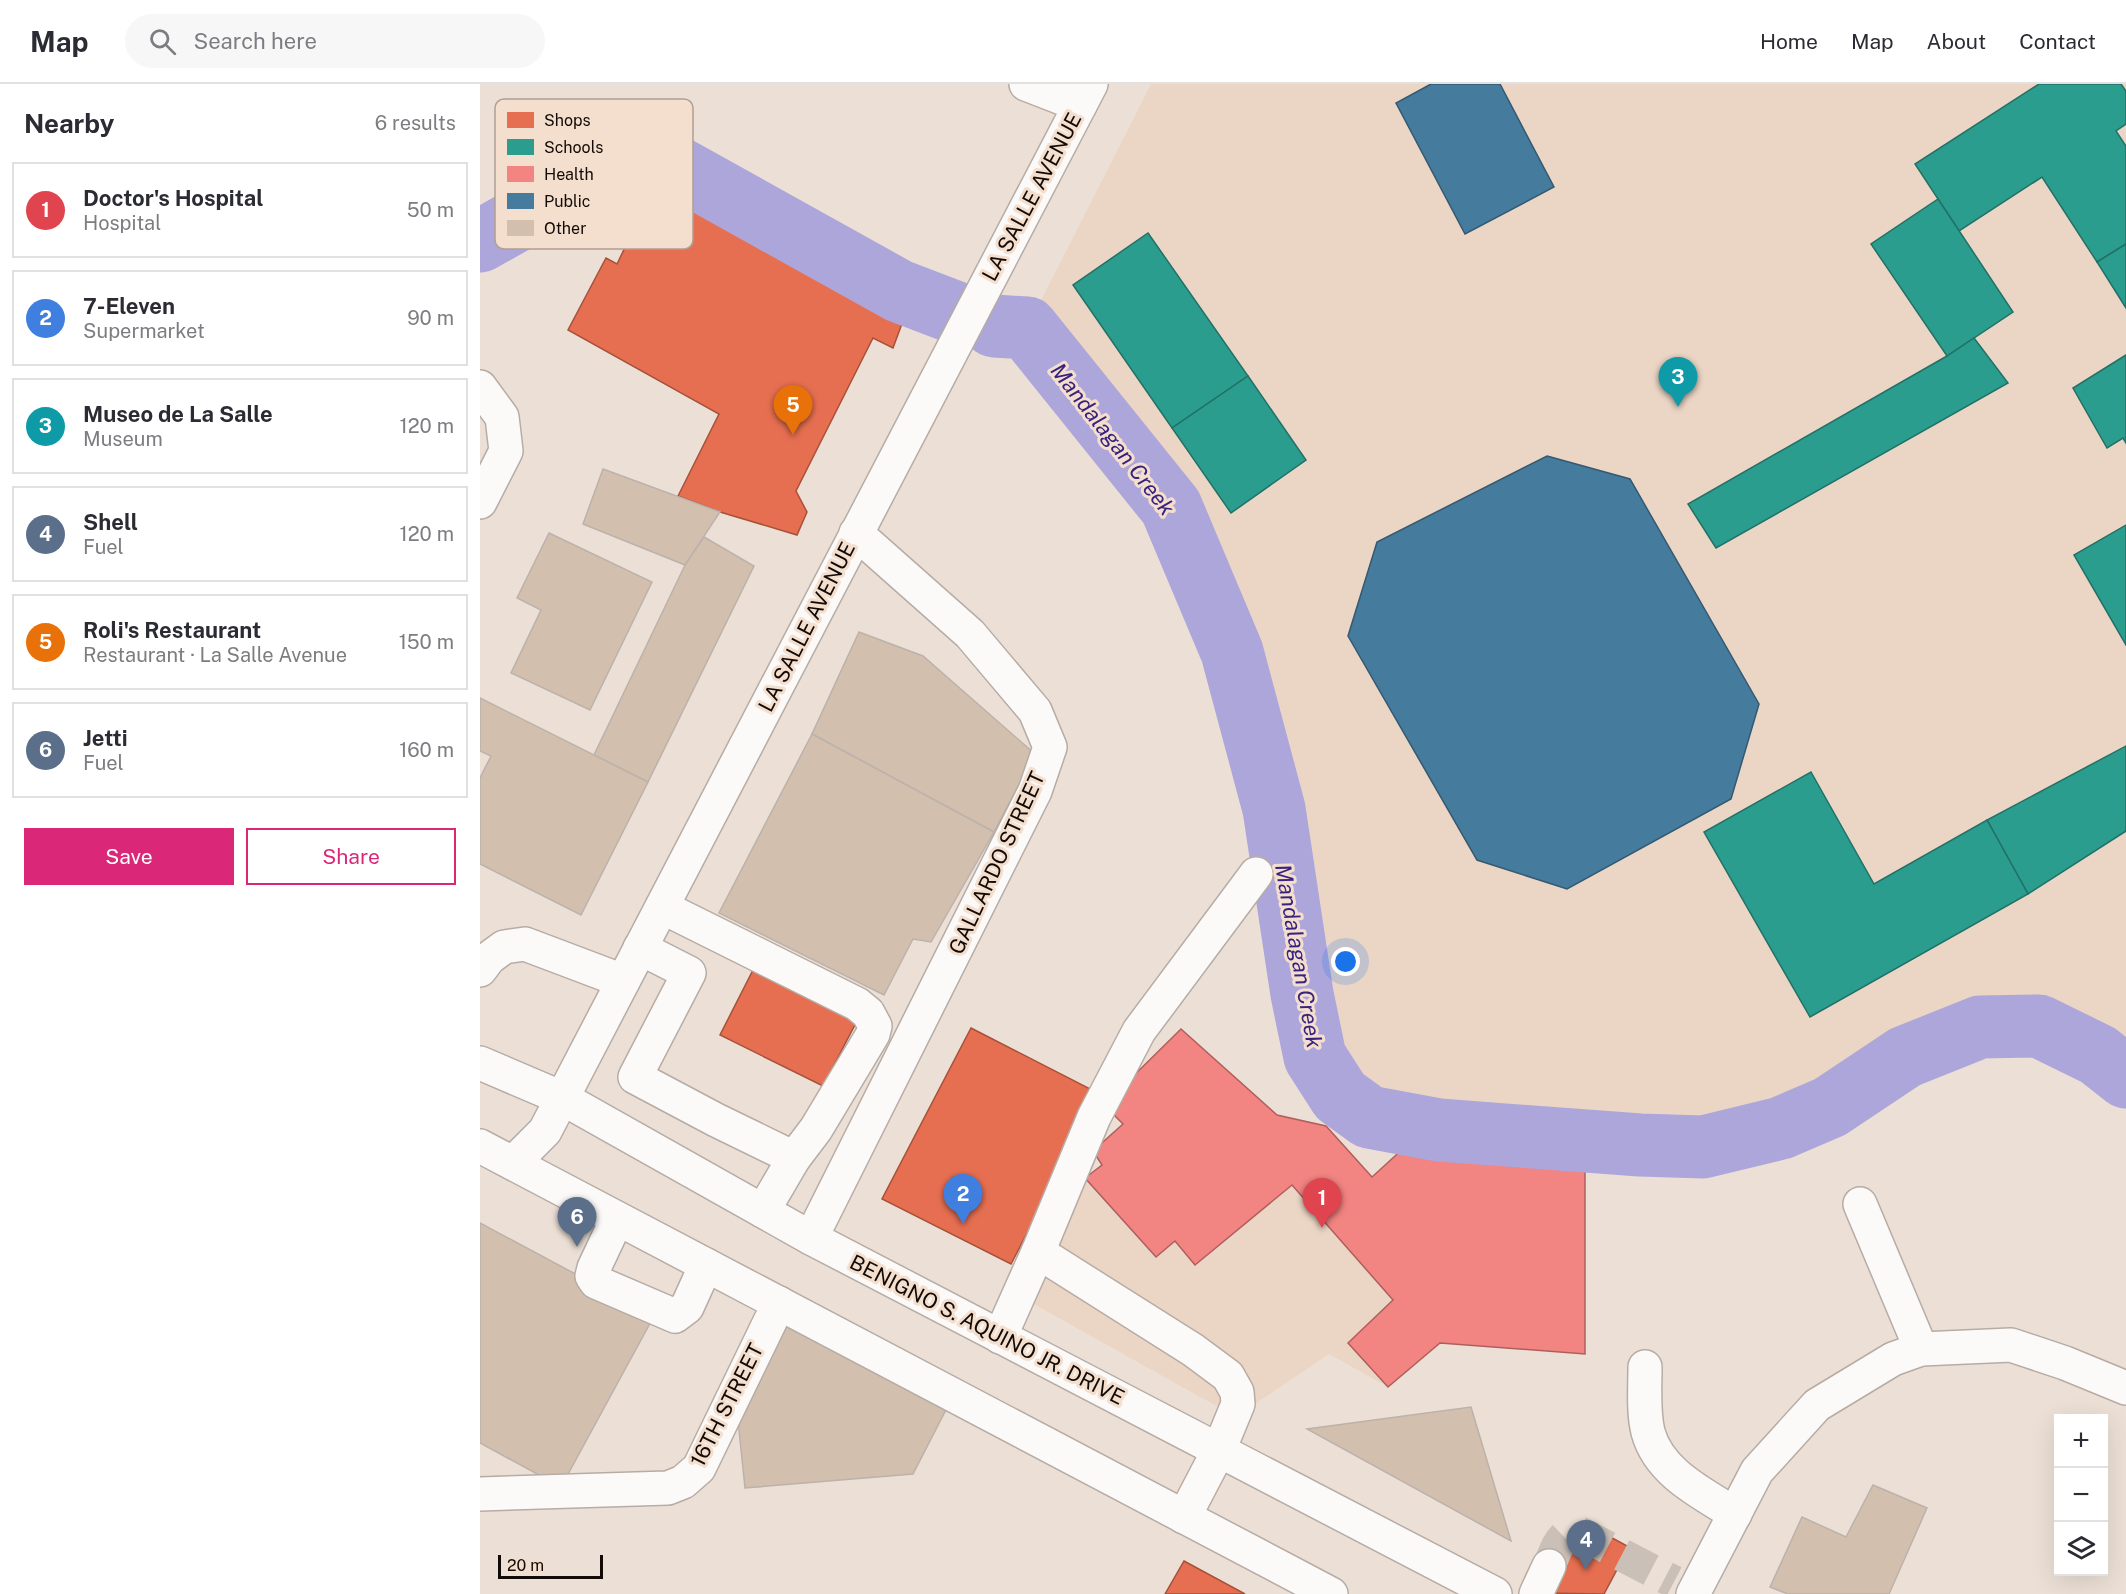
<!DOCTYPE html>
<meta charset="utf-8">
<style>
:root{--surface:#fff;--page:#f7f7f7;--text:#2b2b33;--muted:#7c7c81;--line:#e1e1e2;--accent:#db2777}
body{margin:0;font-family:"Public Sans",sans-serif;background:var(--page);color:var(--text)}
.controls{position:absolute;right:18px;bottom:18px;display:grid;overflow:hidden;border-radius:0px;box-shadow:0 6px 24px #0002}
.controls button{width:54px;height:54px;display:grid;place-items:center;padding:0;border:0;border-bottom:2px solid var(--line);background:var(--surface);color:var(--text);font:30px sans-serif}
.scale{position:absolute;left:18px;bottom:15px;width:105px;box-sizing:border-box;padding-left:6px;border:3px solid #110a06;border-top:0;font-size:16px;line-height:21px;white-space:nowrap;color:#110a06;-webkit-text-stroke:4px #f4dfce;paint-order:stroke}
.you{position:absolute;left:866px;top:878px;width:21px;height:21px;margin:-15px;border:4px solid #fff;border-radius:50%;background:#1a73e8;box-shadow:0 0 0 9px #1a73e833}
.badge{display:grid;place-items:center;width:39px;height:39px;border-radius:50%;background:var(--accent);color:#fff;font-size:20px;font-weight:700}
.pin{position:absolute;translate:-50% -50px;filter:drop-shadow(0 2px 3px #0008)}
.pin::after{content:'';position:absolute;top:32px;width:21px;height:18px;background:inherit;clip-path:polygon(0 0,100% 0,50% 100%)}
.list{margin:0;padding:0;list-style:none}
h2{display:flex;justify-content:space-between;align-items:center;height:78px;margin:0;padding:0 24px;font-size:26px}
h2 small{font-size:20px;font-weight:400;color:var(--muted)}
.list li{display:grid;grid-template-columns:39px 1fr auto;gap:18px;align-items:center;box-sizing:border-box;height:96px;margin:0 12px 12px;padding:0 12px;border:2px solid var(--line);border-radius:0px}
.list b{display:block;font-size:22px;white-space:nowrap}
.list p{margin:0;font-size:20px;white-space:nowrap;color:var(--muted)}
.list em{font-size:20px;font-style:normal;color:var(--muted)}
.actions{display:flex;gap:12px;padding:18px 24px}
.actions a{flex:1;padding:14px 0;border:2px solid var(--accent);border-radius:0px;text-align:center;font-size:21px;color:var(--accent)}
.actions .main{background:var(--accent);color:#fff}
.icon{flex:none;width:33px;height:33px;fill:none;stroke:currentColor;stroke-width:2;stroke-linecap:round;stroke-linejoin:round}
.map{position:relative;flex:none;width:1646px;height:1510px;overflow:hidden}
header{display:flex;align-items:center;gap:36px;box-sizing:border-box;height:84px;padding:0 30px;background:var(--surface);border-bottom:2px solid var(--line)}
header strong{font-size:28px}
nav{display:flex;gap:33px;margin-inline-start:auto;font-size:21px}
.search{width:420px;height:54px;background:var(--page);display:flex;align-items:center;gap:15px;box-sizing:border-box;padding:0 21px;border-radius:33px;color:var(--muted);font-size:22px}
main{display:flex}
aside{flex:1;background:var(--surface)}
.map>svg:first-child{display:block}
.built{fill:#ebd6c6}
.shops{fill:#e76f51;stroke:#a7513a;stroke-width:1.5}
.schools{fill:#2a9d8f;stroke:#227166;stroke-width:1.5}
.health{fill:#f28482;stroke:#ae5f5d;stroke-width:1.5}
.public{fill:#457b9d;stroke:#355970;stroke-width:1.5}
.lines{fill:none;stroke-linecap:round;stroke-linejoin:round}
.river{stroke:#ada6da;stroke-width:63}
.building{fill:#d2bfae;stroke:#bcb2ab;stroke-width:1.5}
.minor-tunnel{stroke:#cbc0b7;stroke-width:33;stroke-dasharray:33 16;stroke-linecap:butt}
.minor-casing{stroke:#b6aca5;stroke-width:36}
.major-casing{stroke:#b6aca5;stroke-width:36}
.minor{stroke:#fcfaf9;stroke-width:33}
.major{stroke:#fcfaf9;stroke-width:33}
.labels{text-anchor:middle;stroke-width:6;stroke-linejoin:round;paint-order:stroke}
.street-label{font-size:21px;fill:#110a06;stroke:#f4dfce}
.water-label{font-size:22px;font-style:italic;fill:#37237f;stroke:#f4dfce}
.key{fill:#f4dfce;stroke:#b09f92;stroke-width:1.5}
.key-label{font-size:16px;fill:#110a06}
</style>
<header>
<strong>Map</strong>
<div class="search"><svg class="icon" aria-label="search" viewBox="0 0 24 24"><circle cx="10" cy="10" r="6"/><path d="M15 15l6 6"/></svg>Search here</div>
<nav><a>Home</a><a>Map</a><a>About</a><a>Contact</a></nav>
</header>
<main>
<aside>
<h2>Nearby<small>6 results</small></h2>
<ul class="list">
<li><span class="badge" style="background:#e0444e">1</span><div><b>Doctor's Hospital</b><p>Hospital</p></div><em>50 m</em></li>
<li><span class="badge" style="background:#3f7fe0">2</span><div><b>7-Eleven</b><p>Supermarket</p></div><em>90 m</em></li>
<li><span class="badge" style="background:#0f9aa8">3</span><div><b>Museo de La Salle</b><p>Museum</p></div><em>120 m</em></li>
<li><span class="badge" style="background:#5c6f8a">4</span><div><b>Shell</b><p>Fuel</p></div><em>120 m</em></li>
<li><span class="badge" style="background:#e8710a">5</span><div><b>Roli's Restaurant</b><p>Restaurant · La Salle Avenue</p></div><em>150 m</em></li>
<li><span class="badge" style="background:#5c6f8a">6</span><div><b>Jetti</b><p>Fuel</p></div><em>160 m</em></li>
</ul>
<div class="actions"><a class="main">Save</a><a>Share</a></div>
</aside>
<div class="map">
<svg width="1646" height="1510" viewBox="0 0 1646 1510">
<rect width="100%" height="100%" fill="#ece0d6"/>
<g class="built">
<polygon points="671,0 1646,0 1646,993 1618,971 1559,942 1500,943 1425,973 1350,1023 1301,1044 1223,1063 1160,1061 959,1046 889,1033 860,1012 835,973 822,910 794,725 752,568 691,424 547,244"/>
<polygon points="632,1029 797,1031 846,1042 892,1093 938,1051 1105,1073 1105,1270 960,1259 908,1303 849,1270 756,1333 541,1213 605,1094 621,1081 613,1067 642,1040"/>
</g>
<g class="shops">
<polygon points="176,99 427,226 413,264 393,254 316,407 327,428 317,451 240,428 198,412 239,330 88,246 126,174 137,180"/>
<polygon points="274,884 378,935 343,1002 240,951"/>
<polygon points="491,944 620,1010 531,1180 402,1115"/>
<polygon points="1103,1438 1149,1463 1124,1510 1064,1509"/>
<polygon points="704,1477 765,1510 685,1510"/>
</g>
<g class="schools">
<polygon points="1559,0 1641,0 1646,7 1646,40 1636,47 1646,62 1646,160 1617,178 1562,93 1479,147 1435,80"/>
<polygon points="1458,115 1533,228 1467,272 1391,160"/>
<polygon points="668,149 768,292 692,344 593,201"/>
<polygon points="1646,160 1646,224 1617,178"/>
<polygon points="1494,254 1528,299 1236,464 1208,420 1467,272"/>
<polygon points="1646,271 1646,359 1643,354 1627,364 1593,304"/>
<polygon points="768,292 826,376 751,429 692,344"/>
<polygon points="1646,441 1646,561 1594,471"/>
<polygon points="1646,662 1646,747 1548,810 1507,736"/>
<polygon points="1331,688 1394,800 1507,736 1548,810 1330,933 1224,748"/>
</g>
<polygon class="health" points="701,945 797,1031 846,1042 892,1093 938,1051 1105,1073 1105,1270 960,1259 908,1303 868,1259 913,1216 812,1101 715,1181 695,1157 676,1173 605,1094 622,1081 613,1067 643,1040 632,1029 634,1011"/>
<g class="public">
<polygon points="951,0 1020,0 1074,103 985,150 916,19"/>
<polygon points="1067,372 1150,395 1279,620 1251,715 1087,805 997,776 868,552 897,458"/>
</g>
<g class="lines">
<g class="river">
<polyline points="0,157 50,129 95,83 189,79 419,207 474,228"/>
<polyline points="514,242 547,244 691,423 752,568 794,725 822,910 835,973 860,1012 889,1033 959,1046 1160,1061 1223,1063 1301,1044 1350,1023 1425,973 1500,943 1559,942 1618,971 1646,993"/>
</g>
</g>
<g class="building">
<polygon points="123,385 240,428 205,481 103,440"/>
<polygon points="69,449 172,498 110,626 31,589 61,526 37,514"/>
<polygon points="224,453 274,482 168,698 114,671 205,481"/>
<polygon points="379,548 443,572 555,670 514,748 332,650"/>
<polygon points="0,614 168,698 101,831 0,780 0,694 11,672 0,667"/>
<polygon points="332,650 514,748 451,858 433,855 404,911 239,829"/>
<polygon points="0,1139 174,1232 81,1403 0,1359"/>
<polygon points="307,1230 472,1314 433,1390 265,1404 257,1327"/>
<polygon points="991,1323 1031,1457 827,1345"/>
<polygon points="1393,1401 1447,1424 1409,1510 1308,1510 1290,1503 1322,1433 1366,1453"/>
</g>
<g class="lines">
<path class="minor-tunnel" d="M1069,1482c7,-15 10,-32 27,-35l98,51"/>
<defs>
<g id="minor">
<polyline points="546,0 600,21"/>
<polyline points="0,303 22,333 26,367 0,418"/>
<polyline points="160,864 209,889 155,993 236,1036 314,1074 336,1045 393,950 395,942 388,929 377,920 182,823"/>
<polyline points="0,886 9,874 24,863 45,860 143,897"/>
<polyline points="33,1079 65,1047 611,0"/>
<polyline points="1380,1120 1441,1265"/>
<polyline points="283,1127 314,1074"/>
<polyline points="137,1135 114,1184 112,1192 116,1198 195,1232 207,1223 226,1181"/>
<polyline points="331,1154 555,707 570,663 555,627 490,550 376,449"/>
<polyline points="558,1168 713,1266 748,1292 757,1308 758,1320 739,1366 704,1433"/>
<polyline points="520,1253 558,1168 614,1033 659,947 776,790"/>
<path d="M1165,1283c0,21 -2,45 3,65 11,41 54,61 87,82"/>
<polyline points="0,1410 188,1404 203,1398 219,1384 299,1219"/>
<polyline points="1056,1510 1069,1482"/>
<polyline points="1213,1510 1277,1387 1337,1321 1413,1275 1441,1265 1531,1261 1585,1279 1646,1304"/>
</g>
<g id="major">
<polyline points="0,979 82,1014 331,1154 1015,1510"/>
<polyline points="0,1062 851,1510"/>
</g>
</defs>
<use href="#minor" class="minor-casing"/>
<use href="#major" class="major-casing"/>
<use href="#minor" class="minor"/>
<use href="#major" class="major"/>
</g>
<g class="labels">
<g class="street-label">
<text transform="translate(552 113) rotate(-62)" y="7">LA SALLE AVENUE</text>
<text transform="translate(327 543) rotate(-63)" y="7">LA SALLE AVENUE</text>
<text transform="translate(517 779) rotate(-65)" y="7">GALLARDO STREET</text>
<text transform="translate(507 1246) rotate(27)" y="7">BENIGNO S. AQUINO JR. DRIVE</text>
<text transform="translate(247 1321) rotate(-63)" y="7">16TH STREET</text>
</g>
<g class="water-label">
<text transform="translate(633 355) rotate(52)" y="8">Mandalagan Creek</text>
<text transform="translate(819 872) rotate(80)" y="8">Mandalagan Creek</text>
</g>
</g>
<rect x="15" y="15" width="198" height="150" rx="9" class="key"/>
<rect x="27" y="28" width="27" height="16" fill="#e76f51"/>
<rect x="27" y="55" width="27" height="16" fill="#2a9d8f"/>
<rect x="27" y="82" width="27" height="16" fill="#f28482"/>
<rect x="27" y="109" width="27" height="16" fill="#457b9d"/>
<rect x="27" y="136" width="27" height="16" fill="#d2bfae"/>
<g class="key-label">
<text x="64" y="42">Shops</text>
<text x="64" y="69">Schools</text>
<text x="64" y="96">Health</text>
<text x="64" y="123">Public</text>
<text x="64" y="150">Other</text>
</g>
</svg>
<div class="controls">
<button>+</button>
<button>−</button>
<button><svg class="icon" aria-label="layers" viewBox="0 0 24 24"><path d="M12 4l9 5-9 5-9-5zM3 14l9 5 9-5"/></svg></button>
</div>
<div class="scale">20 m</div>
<div class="you"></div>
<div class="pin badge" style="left:842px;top:1144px;background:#e0444e">1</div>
<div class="pin badge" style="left:483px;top:1140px;background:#3f7fe0">2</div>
<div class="pin badge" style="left:1198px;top:323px;background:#0f9aa8">3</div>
<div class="pin badge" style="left:1106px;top:1486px;background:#5c6f8a">4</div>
<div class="pin badge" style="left:313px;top:351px;background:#e8710a">5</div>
<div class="pin badge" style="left:97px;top:1163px;background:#5c6f8a">6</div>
</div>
</main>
